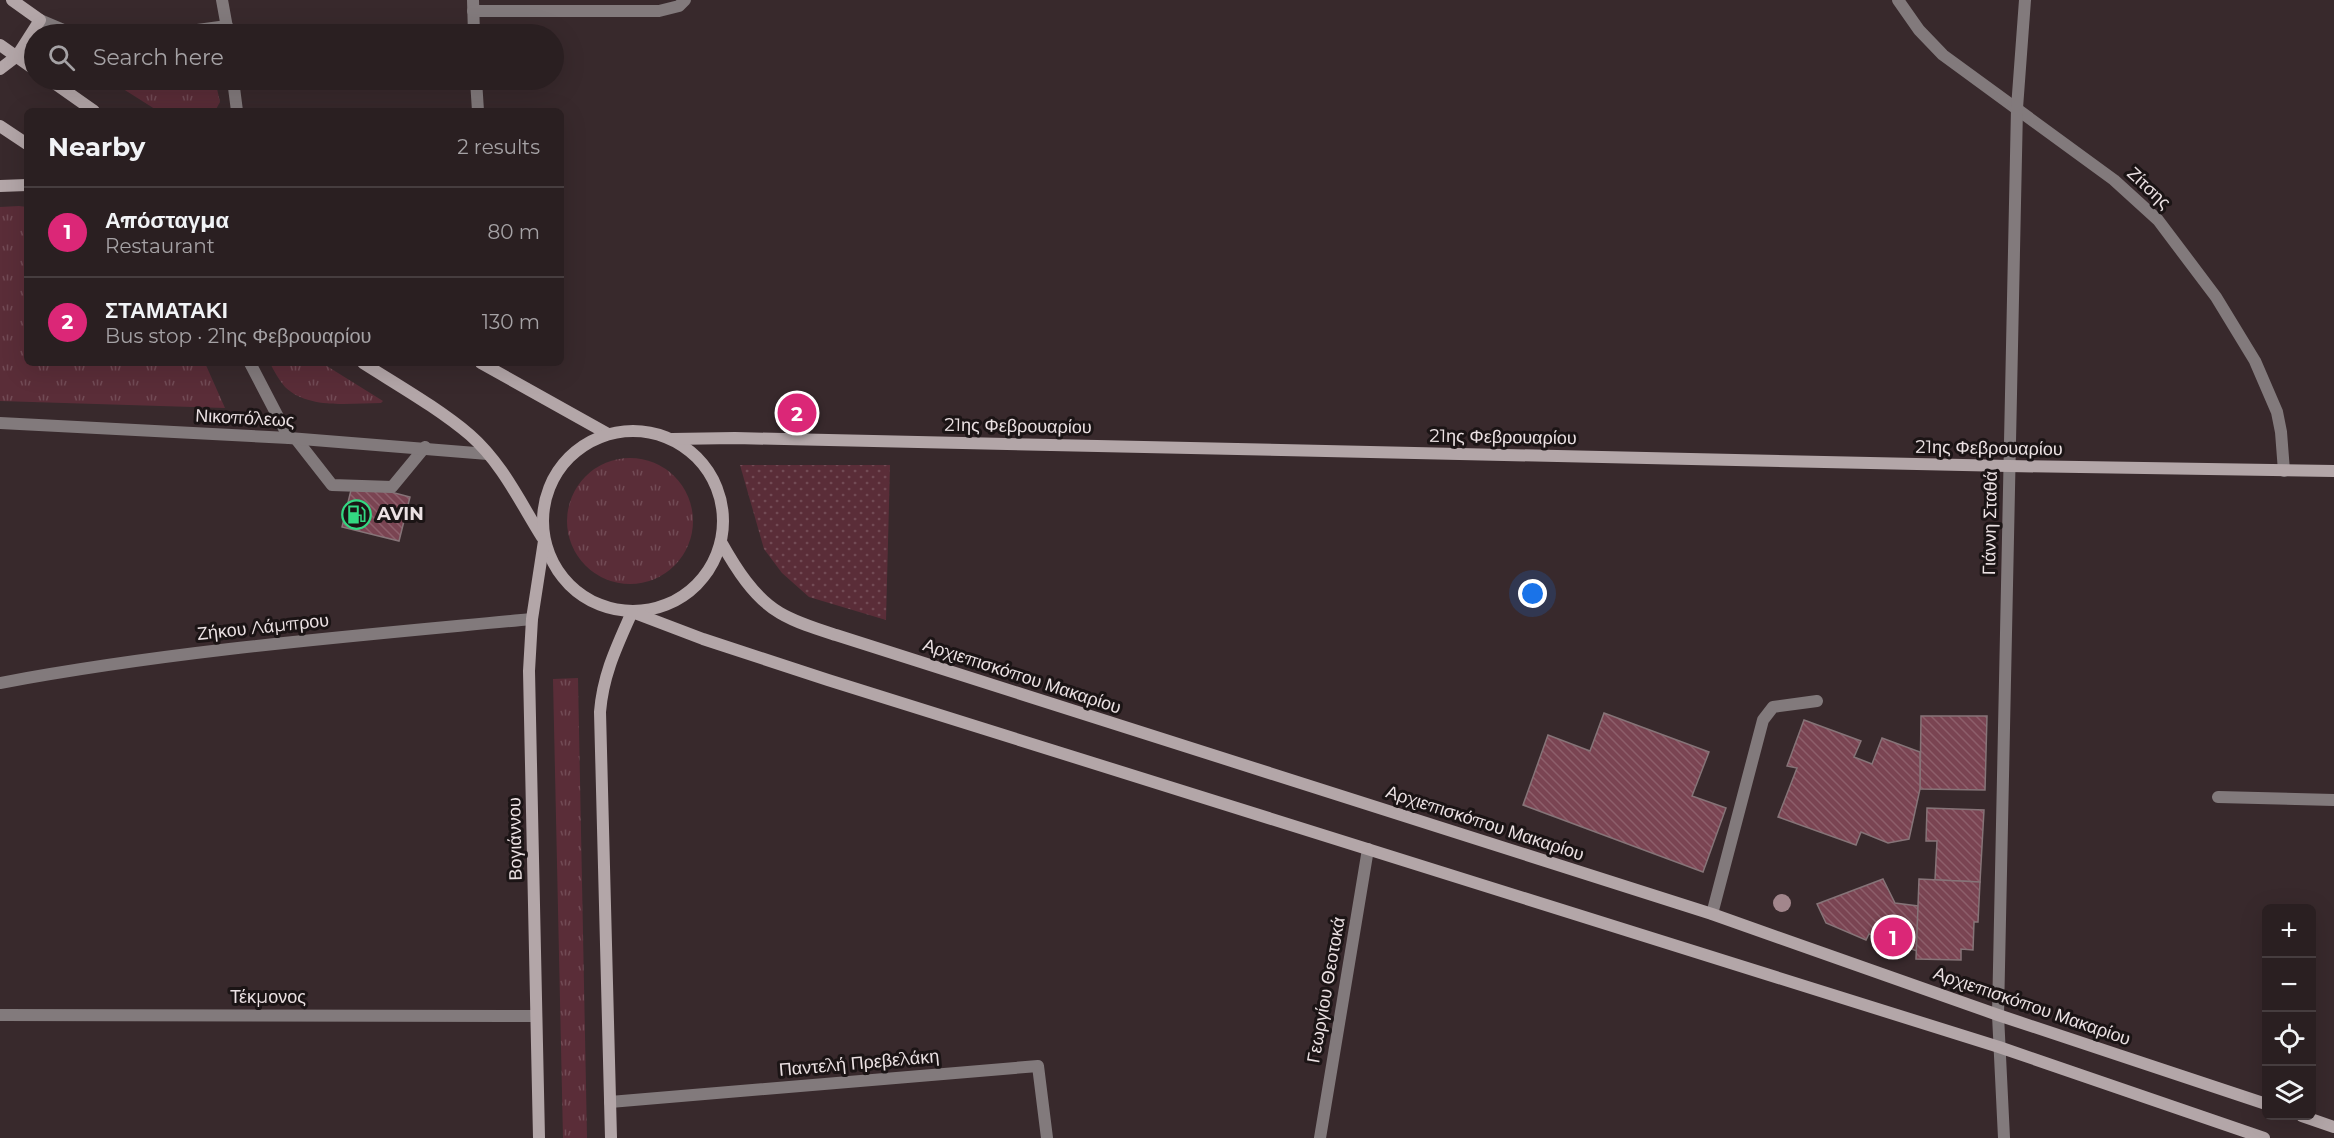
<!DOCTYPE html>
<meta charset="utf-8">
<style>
:root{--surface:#2a1f21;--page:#32272a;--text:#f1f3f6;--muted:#a5a2a5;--line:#463d3f;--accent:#db2777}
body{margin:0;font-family:Montserrat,sans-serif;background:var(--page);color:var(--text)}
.controls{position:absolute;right:18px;bottom:18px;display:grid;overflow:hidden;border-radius:9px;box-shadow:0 6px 24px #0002}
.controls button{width:54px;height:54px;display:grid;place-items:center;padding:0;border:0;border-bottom:2px solid var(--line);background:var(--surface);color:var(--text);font:30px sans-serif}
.you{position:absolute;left:1533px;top:594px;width:21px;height:21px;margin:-15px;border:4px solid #fff;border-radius:50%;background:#1a73e8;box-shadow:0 0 0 9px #1a73e833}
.badge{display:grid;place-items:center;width:39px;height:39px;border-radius:50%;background:var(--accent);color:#fff;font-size:20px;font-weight:700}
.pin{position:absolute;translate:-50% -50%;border:3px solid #fff;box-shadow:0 2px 6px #0006}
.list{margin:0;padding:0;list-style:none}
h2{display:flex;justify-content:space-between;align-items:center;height:78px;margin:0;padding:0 24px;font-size:26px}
h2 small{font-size:20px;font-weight:400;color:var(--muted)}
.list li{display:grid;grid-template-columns:39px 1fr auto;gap:18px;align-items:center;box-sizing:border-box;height:90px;padding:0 24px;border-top:2px solid var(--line)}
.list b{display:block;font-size:22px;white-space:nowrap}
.list p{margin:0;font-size:20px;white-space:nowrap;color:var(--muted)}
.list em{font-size:20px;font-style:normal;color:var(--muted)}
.icon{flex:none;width:33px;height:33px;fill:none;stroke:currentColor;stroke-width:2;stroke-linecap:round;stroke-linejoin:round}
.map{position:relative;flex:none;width:2334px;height:1138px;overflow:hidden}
.search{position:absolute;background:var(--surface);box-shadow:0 6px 24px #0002;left:24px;top:24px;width:540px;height:66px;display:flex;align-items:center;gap:15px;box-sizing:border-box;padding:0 21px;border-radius:33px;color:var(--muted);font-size:22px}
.panel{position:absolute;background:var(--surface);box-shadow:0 6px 24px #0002;left:24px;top:108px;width:540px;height:258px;border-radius:9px}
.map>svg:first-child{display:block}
.grass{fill:url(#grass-tufts)}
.park{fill:url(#park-dots)}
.building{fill:url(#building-back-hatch);stroke:#867478;stroke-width:1.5}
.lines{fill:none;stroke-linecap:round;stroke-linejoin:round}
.lane{stroke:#827a7c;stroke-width:12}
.street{stroke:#827a7c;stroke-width:12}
.secondary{stroke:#b3a6a8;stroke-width:12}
.tree{fill:#a2868c}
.labels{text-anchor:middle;stroke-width:6;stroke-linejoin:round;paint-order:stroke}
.street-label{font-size:18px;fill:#ebe1e3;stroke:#1b1415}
.poi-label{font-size:18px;font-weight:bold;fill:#ebe1e3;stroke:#1b1415;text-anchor:start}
</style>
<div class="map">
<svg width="2334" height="1138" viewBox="0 0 2334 1138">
<defs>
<pattern id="grass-tufts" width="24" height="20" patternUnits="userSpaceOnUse" patternTransform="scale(1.5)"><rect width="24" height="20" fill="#5a2d38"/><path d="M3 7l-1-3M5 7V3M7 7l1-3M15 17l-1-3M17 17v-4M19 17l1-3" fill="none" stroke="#724b55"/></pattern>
<pattern id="park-dots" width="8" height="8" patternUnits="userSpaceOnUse" patternTransform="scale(1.5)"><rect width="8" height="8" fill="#5a2d38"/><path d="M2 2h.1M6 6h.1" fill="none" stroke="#724b55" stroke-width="1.8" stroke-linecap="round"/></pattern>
<pattern id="building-back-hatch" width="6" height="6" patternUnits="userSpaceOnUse" patternTransform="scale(1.5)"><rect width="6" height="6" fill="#7a4452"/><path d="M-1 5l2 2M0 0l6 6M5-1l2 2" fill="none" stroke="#8d5f6b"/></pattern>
</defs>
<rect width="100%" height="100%" fill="#38292c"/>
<g class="grass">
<polygon points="109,80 215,80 220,102 215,111 158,111"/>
<polygon points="19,206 27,207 27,363 205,363 225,408 0,401 0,207"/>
<path d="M270,363h52l61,38 -2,2c-30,0 -72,7 -96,-16 -6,-7 -11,-16 -15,-24z"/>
<circle cx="630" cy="521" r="63"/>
<polygon points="578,678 587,1138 563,1138 553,679"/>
</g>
<polygon class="park" points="740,465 890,465 886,620 809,597 782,573 764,549"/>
<g class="building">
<polygon points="353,482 410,497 399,541 342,527"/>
<polygon points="1604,713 1709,752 1692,796 1726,808 1703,872 1523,805 1548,735 1590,751"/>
<polygon points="1921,716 1987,716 1985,790 1920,789"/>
<polygon points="1804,720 1861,741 1854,757 1872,764 1882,738 1920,752 1920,789 1909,839 1888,843 1861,832 1856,845 1778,817 1797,768 1787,766"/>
<polygon points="1927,808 1984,810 1980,882 1935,880 1937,841 1926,841"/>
<polygon points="1883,879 1895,903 1918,906 1917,951 1869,934 1866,940 1826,923 1817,904"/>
<polygon points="1919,879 1980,882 1978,922 1974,922 1973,950 1961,949 1961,960 1916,959"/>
</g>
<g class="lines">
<g class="lane">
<polyline points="296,439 332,485 392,487 425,447"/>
<polyline points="1712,914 1763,720 1773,707 1817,701"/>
</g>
<g class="street">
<polyline points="222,0 228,33"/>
<polyline points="473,0 474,34"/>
<polyline points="1898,0 1919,30 1943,55 2114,180 2158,220 2216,297 2255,361 2277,412 2281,432 2284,471"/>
<polyline points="473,11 659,11 679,6 685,0"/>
<polyline points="40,20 73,34"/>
<polyline points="168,34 227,26"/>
<polyline points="233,80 237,111"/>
<polyline points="476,80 478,111"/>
<polyline points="250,363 289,438"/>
<polyline points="0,423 289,438 488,454"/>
<path d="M0,683c176,-33 354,-47 532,-64"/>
<polyline points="2218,797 2334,800"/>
<polyline points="0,1015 536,1016"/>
<polyline points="610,1102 1038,1066 1047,1138"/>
<polyline points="1320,1138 1368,849"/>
<polyline points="2004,1138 1998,1015 2017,108 2025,0"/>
</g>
<g class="secondary">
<polyline points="0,45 34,69"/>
<polyline points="0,69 17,56 40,20 12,0"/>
<polyline points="50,80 94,111"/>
<polyline points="0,126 27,144"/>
<polyline points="0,186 27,185"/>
<path d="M363,363c36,23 75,45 107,72 32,28 50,67 72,102"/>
<polyline points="481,363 608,434"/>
<circle cx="633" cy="521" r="90"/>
<polyline points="672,439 735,438 2009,466 2334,471"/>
<path d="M721,542c14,25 33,56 59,71 17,10 37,16 56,22l876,279 286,101 268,89"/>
<polyline points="632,612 703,639 828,680 1999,1047 2264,1138"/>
<polyline points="2302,1116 2334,1127"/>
<polyline points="539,1138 529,671 532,619 544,541"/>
<path d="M611,1138l-11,-426c3,-38 17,-66 32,-100"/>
</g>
</g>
<circle class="tree" cx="1782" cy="903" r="9"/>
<defs>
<symbol id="fuel-ring" viewBox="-11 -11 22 22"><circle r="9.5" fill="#1b1415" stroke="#33d882" stroke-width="1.5"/><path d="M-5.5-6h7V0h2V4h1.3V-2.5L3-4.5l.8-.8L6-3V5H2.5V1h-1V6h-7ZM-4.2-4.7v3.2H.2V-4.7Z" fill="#33d882"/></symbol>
</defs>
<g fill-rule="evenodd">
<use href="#fuel-ring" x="340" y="498" width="33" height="33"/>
</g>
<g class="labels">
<g class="street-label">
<text transform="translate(2149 188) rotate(43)" y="6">Ζίτσης</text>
<text transform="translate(245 418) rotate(3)" y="6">Νικοπόλεως</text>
<text transform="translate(1018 426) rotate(1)" y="6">21ης Φεβρουαρίου</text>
<text transform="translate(1503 437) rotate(1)" y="6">21ης Φεβρουαρίου</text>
<text transform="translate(1989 448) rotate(1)" y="6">21ης Φεβρουαρίου</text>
<text transform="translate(1990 523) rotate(-89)" y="6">Γιάννη Σταθά</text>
<text transform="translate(263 627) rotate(-6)" y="6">Ζήκου Λάμπρου</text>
<text transform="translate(1022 676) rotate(18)" y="6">Αρχιεπισκόπου Μακαρίου</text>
<text transform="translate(1485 823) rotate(18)" y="6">Αρχιεπισκόπου Μακαρίου</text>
<text transform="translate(515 839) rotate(-91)" y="6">Βογιάννου</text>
<text transform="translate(1326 990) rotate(-80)" y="6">Γεωργίου Θεοτοκά</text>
<text x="268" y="1003">Τέκμονος</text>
<text transform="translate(2032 1006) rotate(19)" y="6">Αρχιεπισκόπου Μακαρίου</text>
<text transform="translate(859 1063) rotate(-5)" y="6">Παντελή Πρεβελάκη</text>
</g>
<g class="poi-label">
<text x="377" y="520">AVIN</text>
</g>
</g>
</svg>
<div class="controls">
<button>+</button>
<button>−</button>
<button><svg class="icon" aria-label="locate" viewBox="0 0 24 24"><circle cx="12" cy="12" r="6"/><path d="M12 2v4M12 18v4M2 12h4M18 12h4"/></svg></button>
<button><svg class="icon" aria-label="layers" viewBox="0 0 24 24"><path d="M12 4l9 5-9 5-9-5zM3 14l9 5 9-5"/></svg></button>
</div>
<div class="you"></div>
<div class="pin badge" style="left:1893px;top:937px">1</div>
<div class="pin badge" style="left:797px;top:413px">2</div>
<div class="search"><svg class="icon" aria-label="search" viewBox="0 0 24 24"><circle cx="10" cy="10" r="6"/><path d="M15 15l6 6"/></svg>Search here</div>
<section class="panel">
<h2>Nearby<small>2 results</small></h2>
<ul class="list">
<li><span class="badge">1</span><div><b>Απόσταγμα</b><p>Restaurant</p></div><em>80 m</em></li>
<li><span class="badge">2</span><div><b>ΣΤΑΜΑΤΑΚΙ</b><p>Bus stop · 21ης Φεβρουαρίου</p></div><em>130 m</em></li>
</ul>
</section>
</div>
